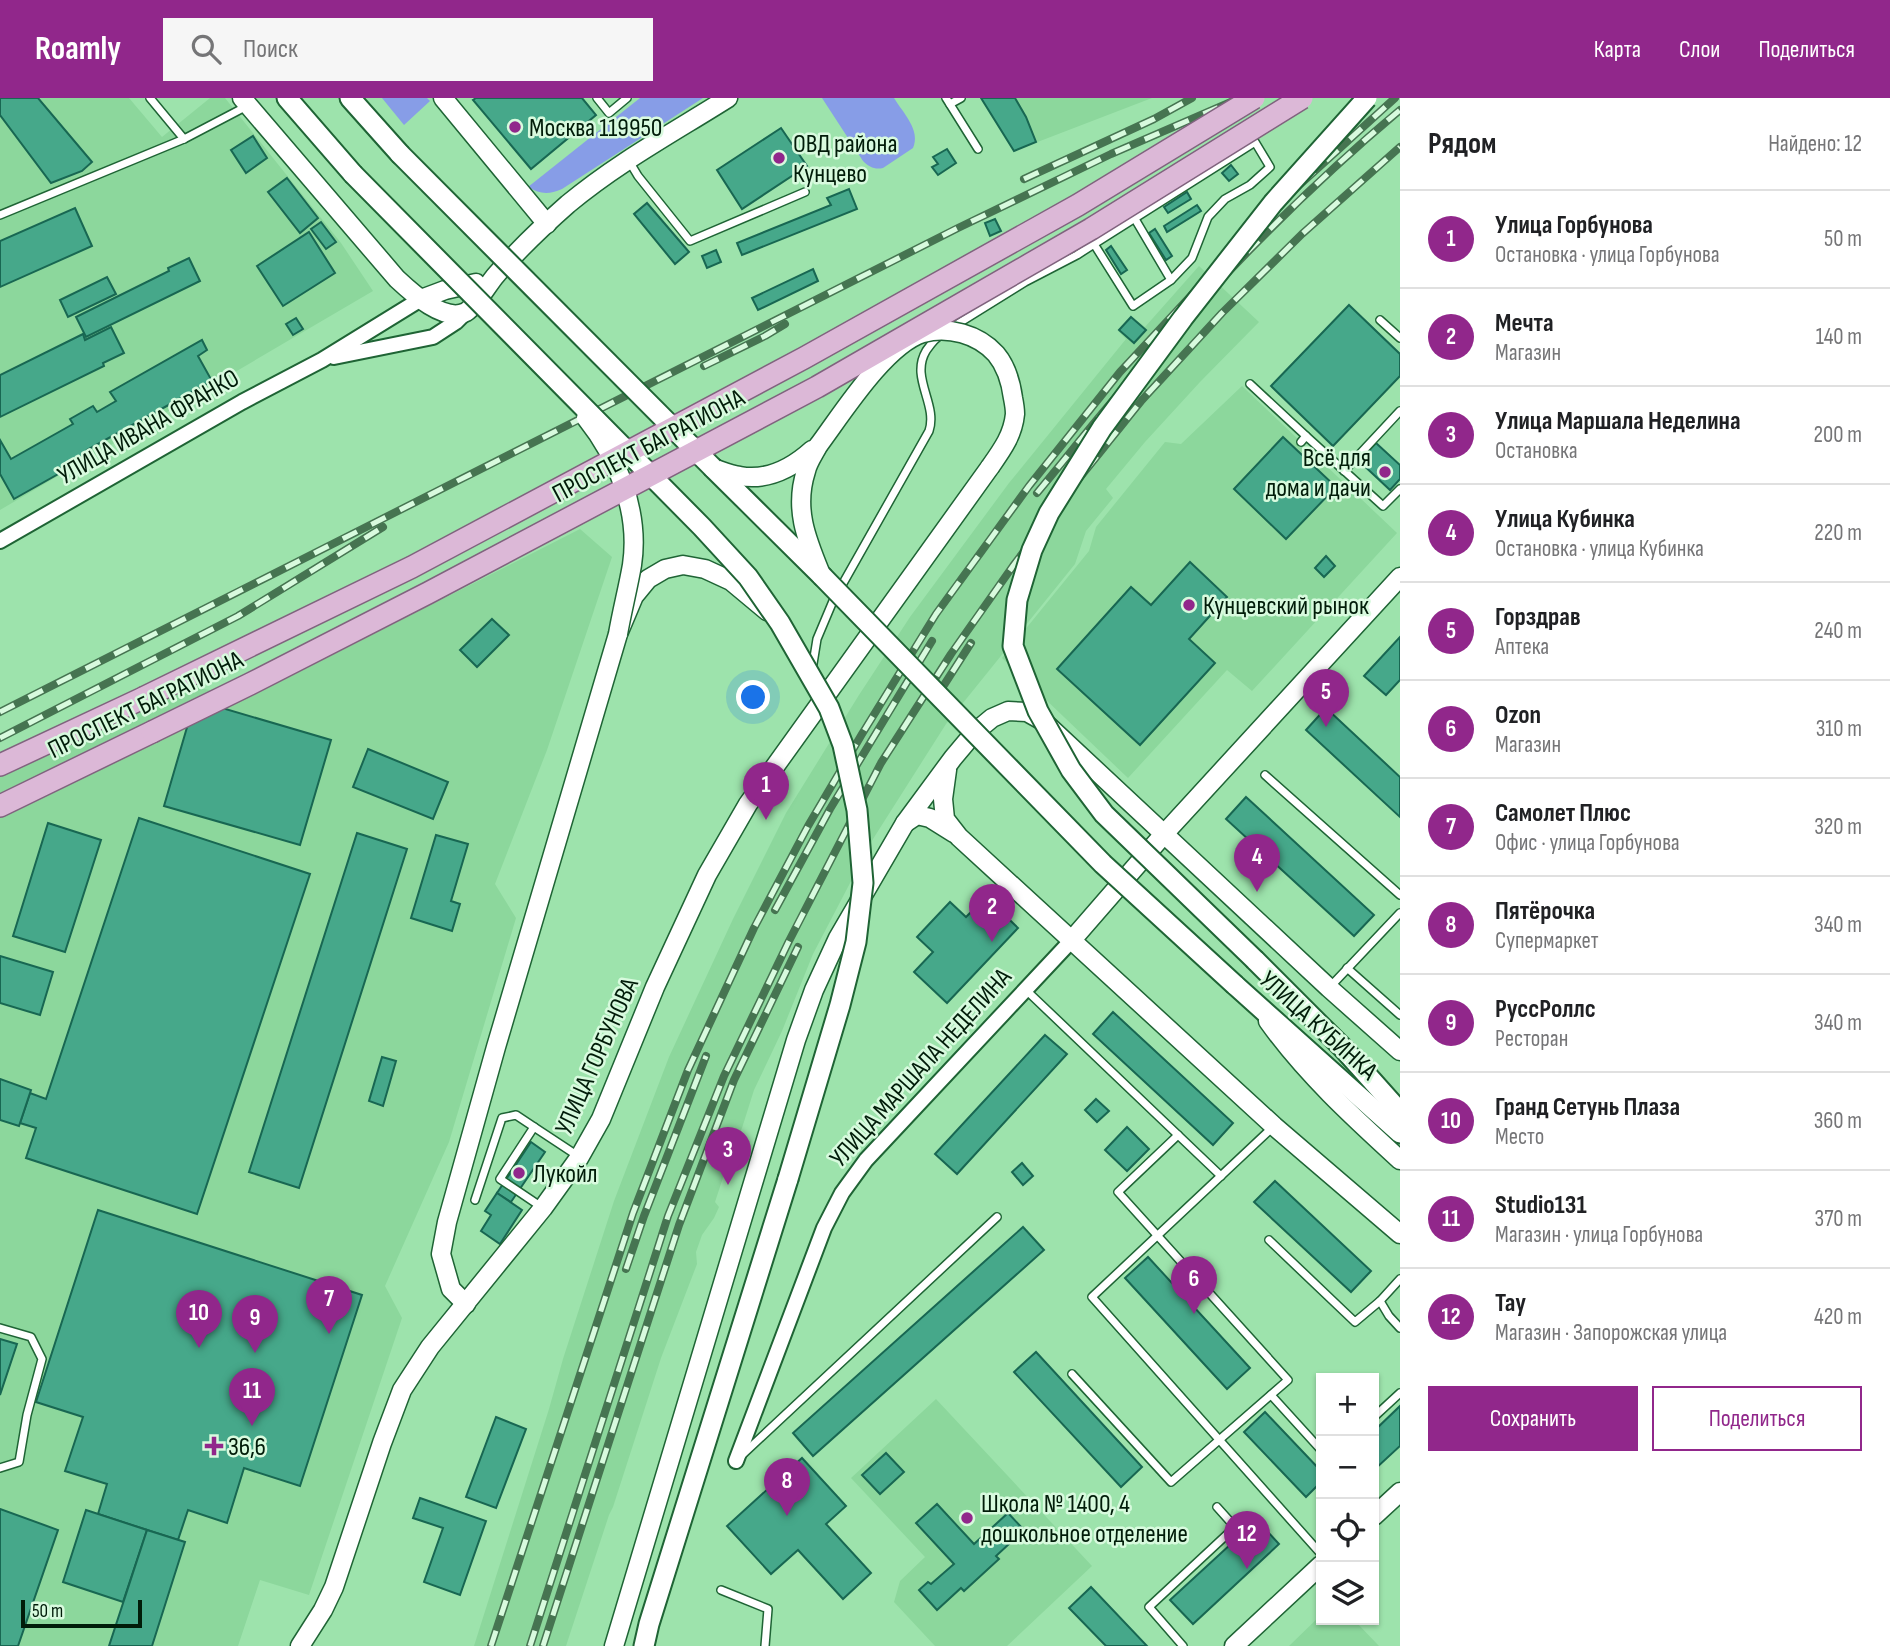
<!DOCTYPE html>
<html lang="ru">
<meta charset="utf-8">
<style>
:root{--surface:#fff;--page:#f6f6f6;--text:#202124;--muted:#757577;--line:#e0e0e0;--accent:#91278b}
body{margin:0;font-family:"Sofia Sans Condensed",sans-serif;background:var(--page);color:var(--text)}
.controls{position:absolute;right:21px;bottom:21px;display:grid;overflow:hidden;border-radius:0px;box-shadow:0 2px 5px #0004}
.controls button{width:63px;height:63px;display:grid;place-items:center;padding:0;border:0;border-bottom:2px solid var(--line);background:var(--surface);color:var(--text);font:35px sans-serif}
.scale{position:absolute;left:21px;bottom:18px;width:121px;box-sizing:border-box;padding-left:7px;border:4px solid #011c09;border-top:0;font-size:19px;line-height:24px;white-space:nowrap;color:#011c09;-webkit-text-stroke:5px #d8fade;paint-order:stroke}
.you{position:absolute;left:754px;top:600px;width:24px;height:24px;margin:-18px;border:5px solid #fff;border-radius:50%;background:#1a73e8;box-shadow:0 0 0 10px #1a73e833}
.badge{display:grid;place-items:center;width:46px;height:46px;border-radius:50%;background:var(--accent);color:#fff;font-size:23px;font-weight:700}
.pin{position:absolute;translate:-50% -58px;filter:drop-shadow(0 2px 4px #0008)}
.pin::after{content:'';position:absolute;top:37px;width:24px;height:21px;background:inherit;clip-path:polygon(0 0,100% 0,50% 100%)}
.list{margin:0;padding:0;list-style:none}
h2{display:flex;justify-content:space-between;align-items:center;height:91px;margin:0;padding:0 28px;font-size:30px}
h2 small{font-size:23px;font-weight:400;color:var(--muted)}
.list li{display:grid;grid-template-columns:46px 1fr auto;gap:21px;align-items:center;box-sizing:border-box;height:98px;padding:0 28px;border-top:2px solid var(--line)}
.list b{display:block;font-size:26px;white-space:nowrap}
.list p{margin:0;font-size:23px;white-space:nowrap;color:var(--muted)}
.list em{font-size:23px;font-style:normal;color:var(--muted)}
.actions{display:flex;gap:14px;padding:21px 28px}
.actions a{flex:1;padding:16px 0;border:2px solid var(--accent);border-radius:0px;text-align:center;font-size:24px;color:var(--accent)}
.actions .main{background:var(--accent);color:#fff}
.icon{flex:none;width:38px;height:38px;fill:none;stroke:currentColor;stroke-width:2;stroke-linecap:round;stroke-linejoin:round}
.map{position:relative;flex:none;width:1400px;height:1548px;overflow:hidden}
header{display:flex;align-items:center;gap:42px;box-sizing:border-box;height:98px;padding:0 35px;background:var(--accent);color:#fff}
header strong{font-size:33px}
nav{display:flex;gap:38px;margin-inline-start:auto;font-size:24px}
.search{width:490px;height:63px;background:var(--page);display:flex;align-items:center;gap:18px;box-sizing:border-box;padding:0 24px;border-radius:0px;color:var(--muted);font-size:26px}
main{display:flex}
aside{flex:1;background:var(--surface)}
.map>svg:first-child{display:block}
.built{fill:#8cd79c}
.green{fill:#879de7}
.building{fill:#46a88a;stroke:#186752;stroke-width:2}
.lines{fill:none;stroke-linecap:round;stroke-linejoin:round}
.service-casing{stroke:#1f6435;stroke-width:10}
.minor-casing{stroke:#1f6435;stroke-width:18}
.tertiary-casing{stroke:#1f6435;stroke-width:21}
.secondary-casing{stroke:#1f6435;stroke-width:23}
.primary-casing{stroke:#80637e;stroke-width:24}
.service{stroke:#fff;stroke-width:7}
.minor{stroke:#fff;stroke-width:14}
.tertiary{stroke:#fff;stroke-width:18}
.secondary{stroke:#fff;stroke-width:19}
.primary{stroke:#dcb8d7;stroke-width:21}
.rail-casing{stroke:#467451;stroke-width:8}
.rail{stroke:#d8fade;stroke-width:5;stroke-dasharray:16;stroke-linecap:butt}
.tertiary-bridge-casing{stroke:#1f6435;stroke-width:21;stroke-linecap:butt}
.secondary-bridge-casing{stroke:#1f6435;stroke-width:23;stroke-linecap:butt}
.primary-bridge-casing{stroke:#80637e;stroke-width:24;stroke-linecap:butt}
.tertiary-bridge{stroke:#fff;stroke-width:18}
.secondary-bridge{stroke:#fff;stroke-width:19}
.primary-bridge{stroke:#dcb8d7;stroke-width:21}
.poi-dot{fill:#91278b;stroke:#d8fade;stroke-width:2.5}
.labels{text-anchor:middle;stroke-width:5;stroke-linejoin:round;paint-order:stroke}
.poi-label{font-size:26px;fill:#011c09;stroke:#d8fade;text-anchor:start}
.street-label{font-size:26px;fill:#011c09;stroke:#d8fade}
</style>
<header>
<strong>Roamly</strong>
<div class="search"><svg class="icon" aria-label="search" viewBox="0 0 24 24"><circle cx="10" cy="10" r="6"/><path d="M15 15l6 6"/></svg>Поиск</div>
<nav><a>Карта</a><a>Слои</a><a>Поделиться</a></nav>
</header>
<main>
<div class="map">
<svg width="1400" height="1548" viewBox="0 0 1400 1548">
<rect width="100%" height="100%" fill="#9de3ac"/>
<g class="built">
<polygon points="0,0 129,0 162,39 210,0 225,0 341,145 373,193 0,412"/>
<polygon points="981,0 1152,0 1014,53"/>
<polygon points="1199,168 1259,224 1200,284 1145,344 1106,391 1113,400 1086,433 1075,466 946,626 873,741 813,856 782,933 754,992 742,1030 732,1052 715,1104 719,1109 714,1120 702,1137 696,1154 697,1166 661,1260 613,1409 609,1417 566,1548 474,1548 549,1311 563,1261 614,1103 669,959 733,821 786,715 859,597 910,519 1009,385 1126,241 1118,233 1131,218 1145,229"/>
<polygon points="1242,288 1397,435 1252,593 1227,572 1128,680 1002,560 1089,453 1096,429 1165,344 1181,346"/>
<polygon points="580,431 612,459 547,652 495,786 516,820 449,1044 385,1188 402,1220 309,1497 260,1482 238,1548 0,1548 0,678 190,588 248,600"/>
<polygon points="936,1301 1092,1468 1007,1548 935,1548 894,1504 900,1483 925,1459 851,1380"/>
<polygon points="1321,1517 1321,1522 1354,1522 1379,1548 1289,1548"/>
</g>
<g class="green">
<polygon points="382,0 427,0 430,3 404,27"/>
<path d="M640,0h63l-141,91c-14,6 -22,5 -34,-2z"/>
<path d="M822,0h72c9,15 27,32 19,50l-30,20c-8,2 -14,-1 -20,-7z"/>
</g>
<g class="building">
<polygon points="0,0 38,0 92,64 82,73 51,85 0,17"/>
<polygon points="476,0 582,0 596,17 531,71 473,2"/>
<polygon points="981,0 1015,0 1026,19 1036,44 1014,53"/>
<polygon points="781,30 807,68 742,111 717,72"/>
<polygon points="253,38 267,60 246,75 231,52"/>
<polygon points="947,51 956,65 938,77 932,69 938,66 933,59"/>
<polygon points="1231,67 1238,76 1229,83 1222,75"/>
<polygon points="287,80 318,120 300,135 268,94"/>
<polygon points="849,91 857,111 742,157 737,145 831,107 827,100"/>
<polygon points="1187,94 1191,101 1168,115 1164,109"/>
<polygon points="647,105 689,154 675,166 634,116"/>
<polygon points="1197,107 1201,113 1167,134 1164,128"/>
<polygon points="75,110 92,148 0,189 0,143"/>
<polygon points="995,121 1001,133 990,138 985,125"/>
<polygon points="321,124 336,144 326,151 311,131"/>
<polygon points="1155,131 1172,158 1166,162 1149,135"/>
<polygon points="309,134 335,175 283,208 257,168"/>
<polygon points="1111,148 1127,172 1121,176 1106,152"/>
<polygon points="716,152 721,164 707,170 702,158"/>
<polygon points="189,160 200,183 86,239 76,219 169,173 168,170"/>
<polygon points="813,171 818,183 758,212 752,200"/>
<polygon points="107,179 116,196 68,219 60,202"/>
<polygon points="1349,207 1400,256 1400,278 1333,348 1271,288"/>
<polygon points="1131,219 1146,232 1134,245 1119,232"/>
<polygon points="296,220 303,231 293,237 286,226"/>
<polygon points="111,229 124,255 103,265 104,268 0,319 0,277 83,236 85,242"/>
<polygon points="202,242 207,252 198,258 212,283 87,352 90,358 14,401 0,376 0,342 11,361 73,326 70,321 93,308 97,314 116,303 110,294"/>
<polygon points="1283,339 1336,389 1286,441 1234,391"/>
<polygon points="1376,345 1400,367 1400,381 1390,392 1359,363"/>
<polygon points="1326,458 1335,468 1324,479 1315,470"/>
<polygon points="1190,464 1227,499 1189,541 1215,565 1140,647 1057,571 1131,489 1151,507"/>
<polygon points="492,521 509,537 477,569 460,552"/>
<polygon points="1400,539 1400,582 1386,597 1364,578"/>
<polygon points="195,602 331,642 300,747 164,708"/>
<polygon points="1326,610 1400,679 1400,719 1306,632"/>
<polygon points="368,651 448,684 433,721 353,689"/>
<polygon points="1246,699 1374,817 1354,838 1226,721"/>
<polygon points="139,720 310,776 197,1116 26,1060 36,1030 20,1025 30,995 46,1001"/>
<polygon points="48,725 101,742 65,854 13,838"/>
<polygon points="357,735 407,751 299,1090 249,1074"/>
<polygon points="436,737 468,746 451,803 460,806 452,833 411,820"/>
<polygon points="986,799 1018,830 947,905 914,874 933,854 917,839 950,804 966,819"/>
<polygon points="0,858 53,874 40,917 0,905"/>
<polygon points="1113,914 1233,1025 1213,1047 1093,936"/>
<polygon points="1045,937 1067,956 957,1076 935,1056"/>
<polygon points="382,959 396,963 383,1008 369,1003"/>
<polygon points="0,981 31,992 19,1028 0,1022"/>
<polygon points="1096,1001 1109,1013 1097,1024 1085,1012"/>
<polygon points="1127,1029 1149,1051 1127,1073 1105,1052"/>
<polygon points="531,1044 545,1054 511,1104 497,1095"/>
<polygon points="1022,1065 1033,1078 1023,1087 1012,1074"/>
<polygon points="1275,1083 1371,1173 1351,1194 1254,1104"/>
<polygon points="497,1095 522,1112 500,1146 481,1133 491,1117 485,1113"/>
<polygon points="98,1112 362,1197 300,1388 244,1370 227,1425 188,1412 178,1442 98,1416 107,1386 65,1373 83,1319 36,1304"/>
<polygon points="1023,1129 1044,1152 813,1358 793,1335"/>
<polygon points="1148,1159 1250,1270 1227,1291 1125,1180"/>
<polygon points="0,1241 17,1246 0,1297"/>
<polygon points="1036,1254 1142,1369 1121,1389 1014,1274"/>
<polygon points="1400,1308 1400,1348 1374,1372 1374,1333"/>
<polygon points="1265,1314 1321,1373 1321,1384 1306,1399 1244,1334"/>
<polygon points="496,1319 526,1331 496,1410 466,1399"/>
<polygon points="886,1355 904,1374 880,1396 862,1377"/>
<polygon points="802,1360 846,1408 826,1426 871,1475 843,1501 798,1452 771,1476 727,1428"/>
<polygon points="420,1400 486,1423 460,1497 424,1484 443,1430 413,1420"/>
<polygon points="937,1406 974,1446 1008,1415 1024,1432 996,1458 999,1461 964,1493 961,1490 937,1512 919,1492 928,1484 931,1486 954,1466 916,1425"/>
<polygon points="0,1411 58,1432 18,1548 0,1548"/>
<polygon points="86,1412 147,1432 123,1504 63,1484"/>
<polygon points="1257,1422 1279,1446 1193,1526 1170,1502"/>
<polygon points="147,1432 185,1444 152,1548 109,1548"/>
<polygon points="1091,1489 1147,1548 1106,1548 1069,1510"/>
</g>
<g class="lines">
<defs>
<g id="service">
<polyline points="150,0 184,41"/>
<polyline points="597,0 609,15 627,0"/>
<polyline points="946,0 978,51"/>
<polyline points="950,6 961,0"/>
<polyline points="629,63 638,78 690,143 805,94"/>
<polyline points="0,117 184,41 247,8"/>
<polyline points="1135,121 1171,182"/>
<polyline points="1380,222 1400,240"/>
<polyline points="951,230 1025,184 1077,157 1094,146 1255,44 1270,69 1250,87 1225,101 1208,119 1192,160 1171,182 1133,208 1094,146"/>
<polyline points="1250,286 1306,338"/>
<polyline points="1301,344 1306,338 1383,408 1400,391"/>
<polyline points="1344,373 1400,313"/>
<path d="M812,572l5,-31 16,-38 96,-170c9,-27 -19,-53 -3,-80 5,-7 8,-12 15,-16"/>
<polyline points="1265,677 1400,797"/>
<polyline points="1347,870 1400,917"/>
<polyline points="1329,890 1400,815"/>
<polyline points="1026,892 1221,1078"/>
<polyline points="1274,1028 1092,1199 1321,1456"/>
<polyline points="475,1102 502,1020 516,1017 534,1029"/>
<polyline points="543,1110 500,1081 534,1029 578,1058"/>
<polyline points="1269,1142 1355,1224 1380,1203 1400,1181"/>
<polyline points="1380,1203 1389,1218 1400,1230"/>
<polyline points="0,1230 31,1239 42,1261 27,1317 19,1364 0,1370"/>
<polyline points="1072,1276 1171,1384 1288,1282 1118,1094 1178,1037"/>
<polyline points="1271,1297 1321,1352"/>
<polyline points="1374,1319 1400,1295"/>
<polyline points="741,1358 997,1119"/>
<polyline points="721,1492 768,1511 765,1548"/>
<polyline points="1183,1548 1149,1509 1235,1429 1217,1409"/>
</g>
<g id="minor">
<polyline points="334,259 433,239 456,224 467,213"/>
<polyline points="0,443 242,304 322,262 421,201"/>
<polyline points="736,1363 824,1130 842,1095 866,1062 1071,843"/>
</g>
<g id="tertiary">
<path d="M242,0l155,181c15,14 47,44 69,33 10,-6 22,-28 30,-37 22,-25 47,-49 72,-71 49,-41 106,-72 160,-106"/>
<polyline points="443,0 547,126"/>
<polyline points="421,201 445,192 476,185"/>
<path d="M818,348c-4,8 -10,16 -12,25 -12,37 0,67 14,101"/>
<path d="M713,370c9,3 18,7 27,8 28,5 52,-8 72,-26"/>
<polyline points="947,672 943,701 945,721 959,739 1274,1028 1400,1136"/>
<polyline points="905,725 917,717 930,720 954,735"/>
<polyline points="1071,843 1164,736 1400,479"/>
<path d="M1268,923c37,52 85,96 132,139"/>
<polyline points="466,1206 451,1191 441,1156 447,1124 496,949 618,536 634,498 648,481 665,471 683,467 705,471 731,483 767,513"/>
<polyline points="1374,1418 1400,1394"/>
<polyline points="300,1548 323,1512 334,1489 382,1345 402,1292 430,1249 543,1110 579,1060 601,1021 655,889 707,777 748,706 990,369"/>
<polyline points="614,1548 796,942 814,892 838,840 905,725 953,660 974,635 992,620 1008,613 1027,614 1043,623 1329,890 1400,953"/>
<polyline points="1234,1548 1321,1467"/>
</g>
<g id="secondary">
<polyline points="287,0 353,76"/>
<polyline points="350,0 400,56"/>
<polyline points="713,370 822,478"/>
<polyline points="1255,862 1342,949 1400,1014"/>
<polyline points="1235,887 1400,1035"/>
<polyline points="644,1548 649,1526 788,1081"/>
</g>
<g id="primary">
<polyline points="0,667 143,600"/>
<polyline points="0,708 152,634"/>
</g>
</defs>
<use href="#service" class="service-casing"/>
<use href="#minor" class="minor-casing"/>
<use href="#tertiary" class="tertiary-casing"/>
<use href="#secondary" class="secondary-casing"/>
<use href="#primary" class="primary-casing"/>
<use href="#service" class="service"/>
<use href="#minor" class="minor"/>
<use href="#tertiary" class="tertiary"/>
<use href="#secondary" class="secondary"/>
<use href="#primary" class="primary"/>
<defs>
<g id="rail">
<polyline points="1024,81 1154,21 1192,0"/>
<polyline points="704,268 765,238 785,226"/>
<path d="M1037,395c31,-37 60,-75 92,-111 83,-97 173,-190 271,-272"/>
<polyline points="935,601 971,545"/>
<polyline points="0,614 958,130 1111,56 1240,0"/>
<polyline points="0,640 238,518 383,429"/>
<polyline points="775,812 830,711 932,543"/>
<polyline points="626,1171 644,1118 706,958"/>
<polyline points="491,1548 633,1115 688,972 754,830 808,728 862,636 936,516 1029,388 1120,274 1226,160 1296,90 1395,0"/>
<polyline points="530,1548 668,1118 724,978 789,843 881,665 951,556 1013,468 1073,388 1142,302 1222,215 1302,136 1400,49"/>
<polyline points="543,1548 679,1127 734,982 798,849"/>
</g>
</defs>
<use href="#rail" class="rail-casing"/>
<use href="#rail" class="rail"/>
<defs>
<g id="tertiary-bridge">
<path d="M586,320c32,40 54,94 46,147 -4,23 -10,46 -14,69"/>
<path d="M818,348c24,-32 67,-101 105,-113 25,-7 55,1 73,21 10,12 15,29 17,44 1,5 2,11 2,16 -2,21 -13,36 -25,53"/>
</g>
<g id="secondary-bridge">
<polyline points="400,56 713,370"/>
<polyline points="353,76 702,429 748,479 780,525 829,610 843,647 857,712 863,785 856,844 840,907 788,1081"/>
<polyline points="822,478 1103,766 1235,887"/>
<polyline points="1255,862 1104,716 1071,672 1038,613 1013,548 1017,502 1032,452 1049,415 1102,330 1183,220 1273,105 1367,0"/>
</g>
<g id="primary-bridge">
<polyline points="143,600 412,469 804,260 1078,107 1254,0"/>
<polyline points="152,634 250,586 428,495 817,289 1091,131 1302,0"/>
</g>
</defs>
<use href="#tertiary-bridge" class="tertiary-bridge-casing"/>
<use href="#secondary-bridge" class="secondary-bridge-casing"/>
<use href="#primary-bridge" class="primary-bridge-casing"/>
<use href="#tertiary-bridge" class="tertiary-bridge"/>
<use href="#secondary-bridge" class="secondary-bridge"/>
<use href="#primary-bridge" class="primary-bridge"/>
</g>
<g class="poi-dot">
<circle cx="515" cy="29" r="7"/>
<circle cx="779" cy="60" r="7"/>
<circle cx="1385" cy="374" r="7"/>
<circle cx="1189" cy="507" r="7"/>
<circle cx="519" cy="1075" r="7"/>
<path d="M210.5 1337.5h7v7h7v7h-7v7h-7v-7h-7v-7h7z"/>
<circle cx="967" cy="1420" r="7"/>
</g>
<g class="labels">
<g class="poi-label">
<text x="529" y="38">Москва 119950</text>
<text x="793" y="54">ОВД района<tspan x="793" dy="30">Кунцево</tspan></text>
<text x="1371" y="368" text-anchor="end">Всё для<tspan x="1371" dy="30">дома и дачи</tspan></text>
<text x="1203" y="516">Кунцевский рынок</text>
<text x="533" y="1084">Лукойл</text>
<text x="228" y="1357">36,6</text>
<text x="981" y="1414">Школа № 1400, 4<tspan x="981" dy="30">дошкольное отделение</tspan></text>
</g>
<g class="street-label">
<text transform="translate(148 328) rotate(-30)" y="9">УЛИЦА ИВАНА ФРАНКО</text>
<text transform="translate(648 347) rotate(-28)" y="9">ПРОСПЕКТ БАГРАТИОНА</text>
<text transform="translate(145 606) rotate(-26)" y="9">ПРОСПЕКТ БАГРАТИОНА</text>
<text transform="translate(1319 927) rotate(42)" y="9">УЛИЦА КУБИНКА</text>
<text transform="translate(596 958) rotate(-66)" y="9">УЛИЦА ГОРБУНОВА</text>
<text transform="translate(920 969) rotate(-48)" y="9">УЛИЦА МАРШАЛА НЕДЕЛИНА</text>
</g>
</g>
</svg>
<div class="controls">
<button>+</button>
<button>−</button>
<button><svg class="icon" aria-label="locate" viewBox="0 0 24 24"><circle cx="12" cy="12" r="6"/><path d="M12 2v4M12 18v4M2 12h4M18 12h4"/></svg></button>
<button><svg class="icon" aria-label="layers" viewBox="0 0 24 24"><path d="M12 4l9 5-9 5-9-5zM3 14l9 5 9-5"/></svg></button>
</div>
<div class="scale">50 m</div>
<div class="you"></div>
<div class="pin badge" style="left:766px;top:722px">1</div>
<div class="pin badge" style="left:992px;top:844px">2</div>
<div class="pin badge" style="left:728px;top:1087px">3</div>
<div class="pin badge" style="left:1257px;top:794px">4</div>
<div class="pin badge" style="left:1326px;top:629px">5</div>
<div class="pin badge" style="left:1194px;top:1216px">6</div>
<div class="pin badge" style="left:329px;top:1236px">7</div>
<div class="pin badge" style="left:787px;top:1418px">8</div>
<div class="pin badge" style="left:255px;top:1255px">9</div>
<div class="pin badge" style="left:199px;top:1250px">10</div>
<div class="pin badge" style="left:252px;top:1328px">11</div>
<div class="pin badge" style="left:1247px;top:1471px">12</div>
</div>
<aside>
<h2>Рядом<small>Найдено: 12</small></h2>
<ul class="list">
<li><span class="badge">1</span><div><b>Улица Горбунова</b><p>Остановка · улица Горбунова</p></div><em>50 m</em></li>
<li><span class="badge">2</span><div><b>Мечта</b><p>Магазин</p></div><em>140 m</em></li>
<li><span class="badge">3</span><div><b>Улица Маршала Неделина</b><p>Остановка</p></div><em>200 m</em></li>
<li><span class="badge">4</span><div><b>Улица Кубинка</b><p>Остановка · улица Кубинка</p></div><em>220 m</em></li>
<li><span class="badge">5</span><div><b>Горздрав</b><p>Аптека</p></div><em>240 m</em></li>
<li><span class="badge">6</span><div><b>Ozon</b><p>Магазин</p></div><em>310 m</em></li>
<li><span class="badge">7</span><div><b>Самолет Плюс</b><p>Офис · улица Горбунова</p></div><em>320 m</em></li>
<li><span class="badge">8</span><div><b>Пятёрочка</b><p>Супермаркет</p></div><em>340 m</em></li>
<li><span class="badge">9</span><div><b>РуссРоллс</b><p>Ресторан</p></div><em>340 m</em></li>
<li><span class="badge">10</span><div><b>Гранд Сетунь Плаза</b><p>Место</p></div><em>360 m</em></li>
<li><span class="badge">11</span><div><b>Studio131</b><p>Магазин · улица Горбунова</p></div><em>370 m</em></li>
<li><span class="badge">12</span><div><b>Тау</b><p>Магазин · Запорожская улица</p></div><em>420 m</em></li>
</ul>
<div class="actions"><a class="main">Сохранить</a><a>Поделиться</a></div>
</aside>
</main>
